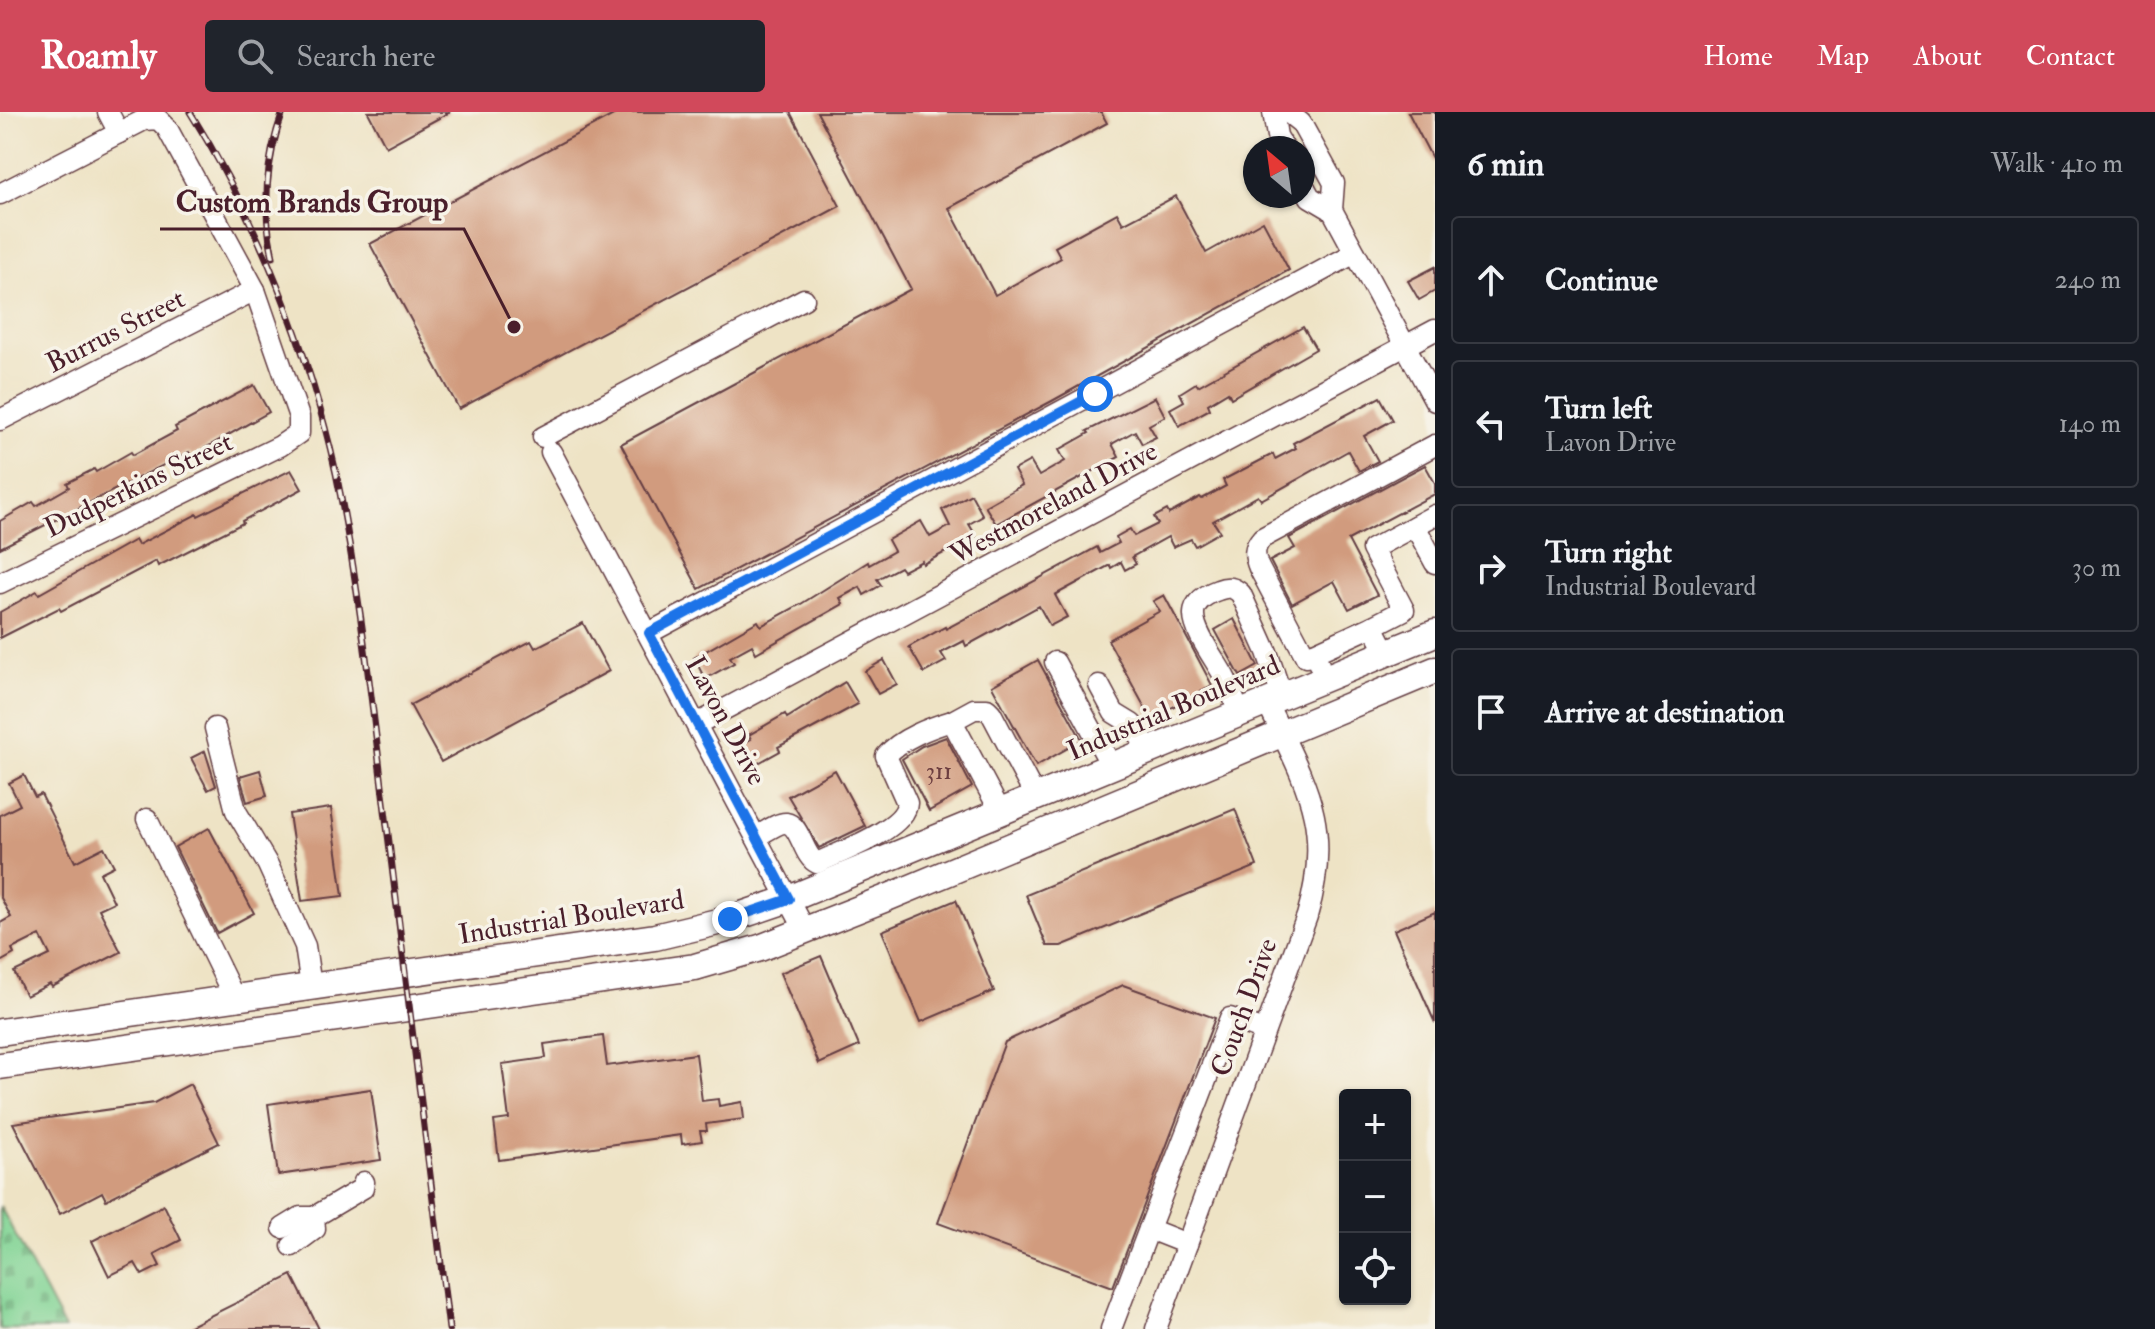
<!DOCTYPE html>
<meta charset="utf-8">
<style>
:root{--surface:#171b24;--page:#20242c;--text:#f1f3f6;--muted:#9ea1a6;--line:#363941;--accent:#d1495b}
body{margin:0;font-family:"IM FELL Double Pica",serif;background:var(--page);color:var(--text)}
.controls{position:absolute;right:24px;bottom:24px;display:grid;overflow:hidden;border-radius:8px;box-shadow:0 2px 6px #0004}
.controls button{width:72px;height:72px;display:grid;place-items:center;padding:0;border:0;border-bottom:2px solid var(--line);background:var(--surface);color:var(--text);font:40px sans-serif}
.compass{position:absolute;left:1243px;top:24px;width:72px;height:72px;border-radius:50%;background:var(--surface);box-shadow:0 2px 6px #0004;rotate:331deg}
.stop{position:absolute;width:24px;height:24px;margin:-18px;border:6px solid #1a73e8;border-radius:50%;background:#fff}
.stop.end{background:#1a73e8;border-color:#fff;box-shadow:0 2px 8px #0008}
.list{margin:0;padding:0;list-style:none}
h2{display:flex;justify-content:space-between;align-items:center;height:104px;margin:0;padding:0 32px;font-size:34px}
h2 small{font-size:26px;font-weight:400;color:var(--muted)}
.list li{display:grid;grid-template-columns:52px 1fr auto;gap:24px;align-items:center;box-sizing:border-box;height:128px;margin:0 16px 16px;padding:0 16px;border:2px solid var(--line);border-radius:8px}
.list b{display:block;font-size:30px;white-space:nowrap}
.list p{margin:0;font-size:26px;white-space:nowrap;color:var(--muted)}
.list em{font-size:26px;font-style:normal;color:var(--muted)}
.icon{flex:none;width:44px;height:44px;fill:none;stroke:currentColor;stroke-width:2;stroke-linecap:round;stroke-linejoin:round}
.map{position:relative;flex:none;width:1435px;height:1217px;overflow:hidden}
header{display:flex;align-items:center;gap:48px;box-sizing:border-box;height:112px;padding:0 40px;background:var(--accent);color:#fff}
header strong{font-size:38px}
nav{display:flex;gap:44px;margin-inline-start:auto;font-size:28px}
.search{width:560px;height:72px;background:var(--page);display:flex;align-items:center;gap:20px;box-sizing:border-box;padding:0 28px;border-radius:8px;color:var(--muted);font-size:30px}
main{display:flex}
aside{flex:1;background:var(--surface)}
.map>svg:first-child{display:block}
.cemetery{fill:url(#cemetery-stones);stroke:#667a60;stroke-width:2}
.building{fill:#d19b7e}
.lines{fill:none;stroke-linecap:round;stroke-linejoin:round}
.minor-casing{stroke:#633c42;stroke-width:23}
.major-casing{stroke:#633c42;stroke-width:29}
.minor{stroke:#fff;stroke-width:20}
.major{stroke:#fff;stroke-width:26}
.rail-casing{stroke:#4a1f2b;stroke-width:7}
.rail{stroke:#f7f3e8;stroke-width:4;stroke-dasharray:12;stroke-linecap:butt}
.route{stroke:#1a73e8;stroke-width:10}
.labels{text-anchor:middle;stroke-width:7;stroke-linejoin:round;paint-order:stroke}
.number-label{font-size:24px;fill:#6c3e40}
.street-label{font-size:28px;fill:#4a1f2b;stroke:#f7f3e8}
.leader{fill:none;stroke:#4a1f2b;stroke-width:3}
.callout-dot{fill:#4a1f2b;stroke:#f7f3e8;stroke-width:3}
.callout-label{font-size:30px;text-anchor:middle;font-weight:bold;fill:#4a1f2b;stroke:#f7f3e8;stroke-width:7;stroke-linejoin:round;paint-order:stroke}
</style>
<header>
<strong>Roamly</strong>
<div class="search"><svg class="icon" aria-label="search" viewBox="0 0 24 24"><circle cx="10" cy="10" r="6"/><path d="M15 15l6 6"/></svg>Search here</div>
<nav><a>Home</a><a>Map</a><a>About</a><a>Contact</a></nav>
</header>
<main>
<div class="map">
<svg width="1435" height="1217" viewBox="0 0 1435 1217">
<defs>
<pattern id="cemetery-stones" width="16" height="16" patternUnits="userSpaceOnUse" patternTransform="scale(2)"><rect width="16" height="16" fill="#82d495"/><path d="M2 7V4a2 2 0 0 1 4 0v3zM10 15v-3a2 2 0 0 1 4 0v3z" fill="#72b681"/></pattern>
</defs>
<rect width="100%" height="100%" fill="#f7f3e8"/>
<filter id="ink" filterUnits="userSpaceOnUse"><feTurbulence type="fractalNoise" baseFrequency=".0125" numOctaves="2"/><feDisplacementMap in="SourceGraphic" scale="16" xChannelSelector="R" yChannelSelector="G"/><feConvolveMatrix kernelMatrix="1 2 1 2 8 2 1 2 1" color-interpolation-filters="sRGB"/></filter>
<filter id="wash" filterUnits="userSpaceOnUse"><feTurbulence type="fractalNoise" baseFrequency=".006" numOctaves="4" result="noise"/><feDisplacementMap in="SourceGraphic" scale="32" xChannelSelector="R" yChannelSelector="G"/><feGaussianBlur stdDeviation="1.8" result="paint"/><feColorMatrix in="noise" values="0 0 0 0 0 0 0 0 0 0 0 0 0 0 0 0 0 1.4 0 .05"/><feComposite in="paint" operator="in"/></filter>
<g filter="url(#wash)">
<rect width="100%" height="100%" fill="#eee3c5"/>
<polygon class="cemetery" points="0,1094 65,1217 0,1217"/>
<g id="blocks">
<g class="building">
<polygon points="368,0 450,0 386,35"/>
<polygon points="619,0 790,0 840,94 459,297 370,132"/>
<polygon points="817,0 1101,0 1107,11 949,96 995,183 1061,146 1055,135 1117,101 1123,112 1176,84 1206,141 1263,109 1289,158 1052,289 699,477 621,332 911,177"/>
<polygon points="1408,0 1435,0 1435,52"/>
<polygon points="1435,155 1435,179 1419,188 1408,169"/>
<polygon points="1303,215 1316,237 1231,286 1228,280 1208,292 1210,297 1179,314 1170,297 1184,289 1180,281 1196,271 1198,274"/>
<polygon points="254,273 269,300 191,344 189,340 0,436 0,409 33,390 36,394 69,375 67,371 94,357 96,360 131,340 133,343 177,319 175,315"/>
<polygon points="1155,285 1165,304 1149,313 1156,325 1142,332 1135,319 1112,332 1119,345 996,412 985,394 1022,373 1014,358 1030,349 1039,364 1065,349 1059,338 1089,321 1087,319"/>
<polygon points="1380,285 1393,308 1364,324 1378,349 1359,359 1348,339 1261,388 1258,384 1213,409 1220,420 1195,434 1191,427 1173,435 1168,425 1132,445 1136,452 1125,458 1121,450 1111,456 1110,453 1055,483 1067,505 1050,514 1039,494 966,534 964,529 941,541 946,549 924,561 909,535 945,515 946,517 1097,435 1100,441 1119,431 1116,425 1130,417 1134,424 1158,412 1154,405 1167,398 1169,402 1200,385 1202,387 1226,374 1223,368 1273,342 1275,347 1296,336 1293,331"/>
<polygon points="1425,353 1435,371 1435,382 1348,428 1377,483 1349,497 1334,469 1292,492 1270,449 1295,436 1289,426"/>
<polygon points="291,358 302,377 242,409 243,411 158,454 156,449 61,499 59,496 0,526 0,500 18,490 37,479 39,482 135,428 138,433 197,402 198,404"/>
<polygon points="971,382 983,404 969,412 976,424 923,452 922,449 903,459 900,455 877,467 881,473 864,483 860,475 840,486 843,492 756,541 752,533 730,545 734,551 705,567 694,546 758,509 761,514 801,492 868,450 869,453 894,439 888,428 921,409 930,425 950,414 942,398"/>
<polygon points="1164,483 1212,573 1151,607 1108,528 1160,499 1153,489"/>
<polygon points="1234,507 1258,554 1240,564 1215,518"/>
<polygon points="583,511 609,559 441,650 410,593 531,529 535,536"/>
<polygon points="884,548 897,572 878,582 865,559"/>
<polygon points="1038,548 1082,628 1036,654 992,574"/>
<polygon points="845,570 858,592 778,635 780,639 753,654 741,632 751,627 749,623 785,602 787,606"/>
<polygon points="946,625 972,675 929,699 902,647 922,634"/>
<polygon points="205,639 216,674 208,678 191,646"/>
<polygon points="260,658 267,684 247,690 240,664"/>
<polygon points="835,658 865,714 819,736 788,684"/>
<polygon points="24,663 35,685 41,682 75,750 104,735 114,754 100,761 114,790 99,797 121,840 52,875 50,872 26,884 14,860 50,843 40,823 12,837 14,842 0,850 0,811 11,805 0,784 0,703 20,693 9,671"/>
<polygon points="331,696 343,784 302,789 289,702"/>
<polygon points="1235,697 1257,754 1061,834 1047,834 1026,783"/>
<polygon points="209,716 254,801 217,821 175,735"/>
<polygon points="956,788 994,879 921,910 882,819"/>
<polygon points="1435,800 1435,911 1394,818"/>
<polygon points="821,844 859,934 819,952 780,861"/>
<polygon points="1123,873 1215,906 1113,1175 938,1111 1005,930"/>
<polygon points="603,924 607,954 696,942 702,989 718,987 719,994 742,990 744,1007 706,1012 707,1019 700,1019 702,1029 682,1032 681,1023 499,1048 494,1009 509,1007 502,952 546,946 544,932"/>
<polygon points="190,972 219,1031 106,1088 102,1080 60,1102 13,1011 154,991"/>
<polygon points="371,977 381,1048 278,1063 268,992"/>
<polygon points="164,1093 181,1128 154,1142 160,1154 142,1163 135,1151 109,1164 92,1129"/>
<polygon points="292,1163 319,1217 184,1217"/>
</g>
</g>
</g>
<g filter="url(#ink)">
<use href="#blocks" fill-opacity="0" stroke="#633c42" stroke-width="2"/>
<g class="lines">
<defs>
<g id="minor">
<polyline points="108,0 119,21"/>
<polyline points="1273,0 1277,24 1284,36"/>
<polyline points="1287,0 1301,11 1334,71 1332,98 1435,289"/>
<polyline points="1303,72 1310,85 1332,98"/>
<polyline points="0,82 144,8 158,7 167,16 255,178 299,305 299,321 280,334 0,471"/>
<polyline points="0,308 255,178"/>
<polyline points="543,325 804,187"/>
<polyline points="551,340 805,818"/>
<polyline points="1415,414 1435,451"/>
<polyline points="649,521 1355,141"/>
<path d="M1314,541l-8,4 -47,-89c-5,-12 -6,-20 3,-30l173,-93"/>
<polyline points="1387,541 1373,514 1404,498 1372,437 1435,403"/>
<polyline points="1055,550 1112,655"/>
<polyline points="1319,552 1314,541 1373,514"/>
<polyline points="1099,573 1114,601 1132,612 1149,639"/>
<path d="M1239,602c-4,-12 -8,-25 -14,-36 -8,-16 -31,-45 -31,-63 -1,-13 13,-21 24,-25 10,-4 16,-3 23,4l26,58 15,44"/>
<polyline points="697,612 1435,218"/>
<polyline points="215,616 236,699 268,753 305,834 311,874"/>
<polyline points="1001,701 952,609 974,597 987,597 991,601 1036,686"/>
<polyline points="147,707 234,885"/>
<path d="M756,725c8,-4 22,-15 30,-14 15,2 17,34 31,40 23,-11 89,-34 90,-60l-21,-47c14,-17 45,-29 66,-35"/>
<polyline points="283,1116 301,1105 314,1105 363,1076 364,1070"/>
<polyline points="1187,1132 1149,1117 1230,906 1264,919"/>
<polyline points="292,1134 315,1117 314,1105"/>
<polyline points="1111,1217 1149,1117"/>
<path d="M1156,1217l151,-413c27,-91 -2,-133 -40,-213"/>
</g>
<g id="major">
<polyline points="0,920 655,825 730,807 789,787 1435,521"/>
<polyline points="0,954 695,855 760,836 889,785 1435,558"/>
</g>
</defs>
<use href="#minor" class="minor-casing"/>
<use href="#major" class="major-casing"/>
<use href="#minor" class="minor"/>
<use href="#major" class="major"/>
<defs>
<g id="rail">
<path d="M190,0c67,107 119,238 146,361 23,111 35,224 49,337 22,173 42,346 64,519"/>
<path d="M273,145c-11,-49 -7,-98 10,-145"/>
</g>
</defs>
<use href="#rail" class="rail-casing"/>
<use href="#rail" class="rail"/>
</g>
</g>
<g class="lines" filter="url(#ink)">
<polyline class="route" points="730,807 789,787 649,521 1095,282"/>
</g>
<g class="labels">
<g class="number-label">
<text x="939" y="667">311</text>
</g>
<g class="street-label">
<text transform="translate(115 218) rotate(-27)" y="10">Burrus Street</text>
<text transform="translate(138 372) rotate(-26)" y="10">Dudperkins Street</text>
<text transform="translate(1053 390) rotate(-28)" y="10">Westmoreland Drive</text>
<text transform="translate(1173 595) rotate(-23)" y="10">Industrial Boulevard</text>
<text transform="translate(727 608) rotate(62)" y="10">Lavon Drive</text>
<text transform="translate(571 804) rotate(-9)" y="10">Industrial Boulevard</text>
<text transform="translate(1243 895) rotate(-70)" y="10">Couch Drive</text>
</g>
</g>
<path class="leader" d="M514 215L464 117H160"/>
<circle class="callout-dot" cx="514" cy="215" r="8"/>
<g class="callout-label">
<text x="312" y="100">Custom Brands Group</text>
</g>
</svg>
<div class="controls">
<button>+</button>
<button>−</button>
<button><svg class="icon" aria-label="locate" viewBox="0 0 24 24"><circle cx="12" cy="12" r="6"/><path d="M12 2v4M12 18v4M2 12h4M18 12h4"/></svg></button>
</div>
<svg class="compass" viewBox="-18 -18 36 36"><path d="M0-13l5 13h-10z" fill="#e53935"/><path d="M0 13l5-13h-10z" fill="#9ea1a6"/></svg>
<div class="stop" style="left:1095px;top:282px"></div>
<div class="stop end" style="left:730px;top:807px"></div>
</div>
<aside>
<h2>6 min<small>Walk · 410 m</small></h2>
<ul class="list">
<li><svg class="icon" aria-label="ahead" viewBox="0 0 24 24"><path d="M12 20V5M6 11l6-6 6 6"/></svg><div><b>Continue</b></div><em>240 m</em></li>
<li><svg class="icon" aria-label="left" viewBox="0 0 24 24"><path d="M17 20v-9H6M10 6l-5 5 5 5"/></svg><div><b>Turn left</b><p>Lavon Drive</p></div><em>140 m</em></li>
<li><svg class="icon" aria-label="right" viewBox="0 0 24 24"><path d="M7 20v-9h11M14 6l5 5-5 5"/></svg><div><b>Turn right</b><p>Industrial Boulevard</p></div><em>30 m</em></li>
<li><svg class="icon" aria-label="arrive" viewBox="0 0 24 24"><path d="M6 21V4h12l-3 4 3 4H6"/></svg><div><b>Arrive at destination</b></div></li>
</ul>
</aside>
</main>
